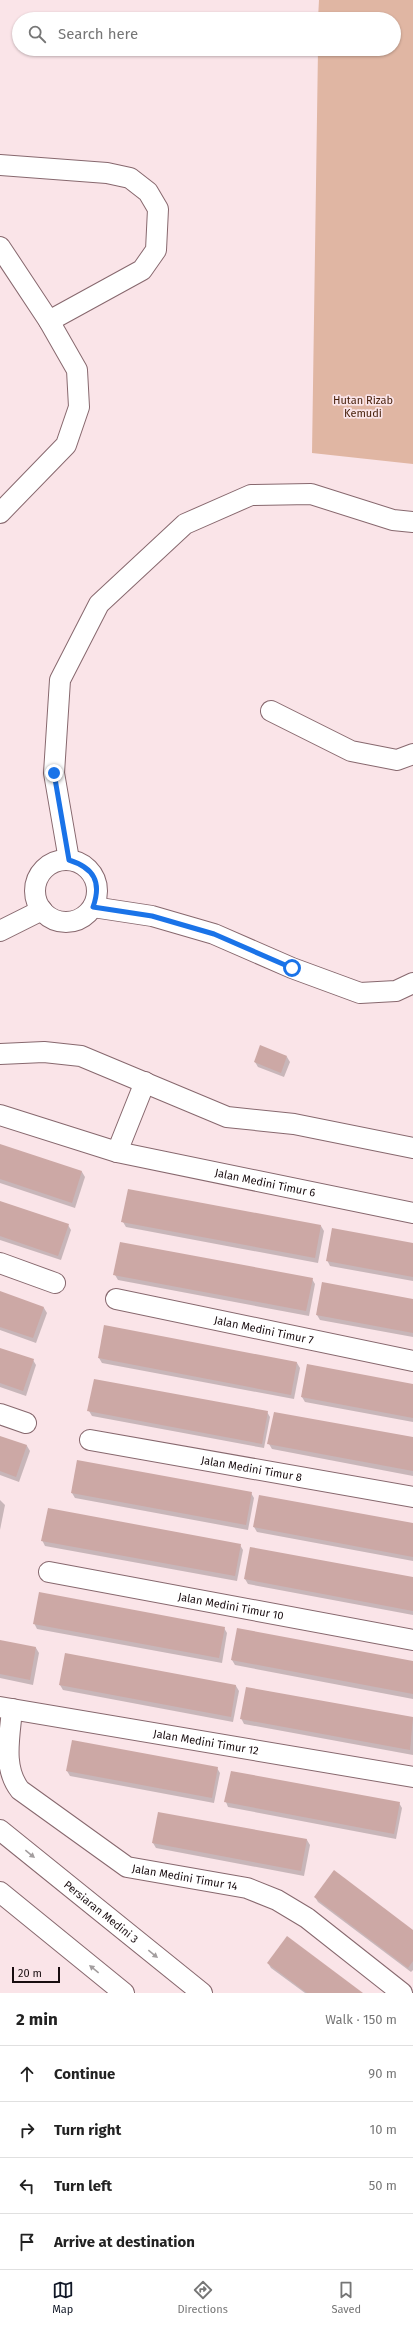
<!DOCTYPE html>
<meta charset="utf-8">
<style>
:root{--surface:#fff;--page:#f2f2f2;--text:#222;--muted:#767676;--line:#e0e0e0;--accent:#111827}
body{margin:0;font-family:"Fira Sans",sans-serif;background:var(--page);color:var(--text)}
.scale{position:absolute;left:12px;bottom:10px;width:48px;box-sizing:border-box;padding-left:4px;border:2px solid #180c0f;border-top:0;font-size:11px;line-height:14px;white-space:nowrap;color:#180c0f;-webkit-text-stroke:3px #fae4e8;paint-order:stroke}
.stop{position:absolute;width:12px;height:12px;margin:-9px;border:3px solid #1a73e8;border-radius:50%;background:#fff}
.stop.end{background:#1a73e8;border-color:#fff;box-shadow:0 1px 4px #0008}
.list{margin:0;padding:0;list-style:none}
h2{display:flex;justify-content:space-between;align-items:center;height:52px;margin:0;padding:0 16px;font-size:17px}
h2 small{font-size:13px;font-weight:400;color:var(--muted)}
.list li{display:grid;grid-template-columns:26px 1fr auto;gap:12px;align-items:center;box-sizing:border-box;height:56px;padding:0 16px;border-top:1px solid var(--line)}
.list b{display:block;font-size:15px;white-space:nowrap}
.list em{font-size:13px;font-style:normal;color:var(--muted)}
.icon{flex:none;width:22px;height:22px;fill:none;stroke:currentColor;stroke-width:2;stroke-linecap:round;stroke-linejoin:round}
.map{position:relative;flex:none;width:413px;height:1993px;overflow:hidden}
.search{position:absolute;background:var(--surface);box-shadow:0 1px 3px #0004;left:12px;right:12px;top:12px;height:44px;display:flex;align-items:center;gap:10px;box-sizing:border-box;padding:0 14px;border-radius:22px;color:var(--muted);font-size:15px}
.sheet{height:276px;background:var(--surface)}
nav{display:flex;justify-content:space-around;align-items:center;box-sizing:border-box;height:56px;border-top:1px solid var(--line);background:var(--surface);font-size:11px;color:var(--muted)}
nav a{display:grid;justify-items:center;gap:2px}
nav .on{color:var(--accent)}
.map>svg:first-child{display:block}
.green{fill:#e0b6a3}
.shadow{fill:#0003}
.building{fill:#cca8a5}
.lines{fill:none;stroke-linecap:round;stroke-linejoin:round}
.minor-casing{stroke:#87686e;stroke-width:22}
.minor{stroke:#fff;stroke-width:20}
.oneway{fill:#a39e9f}
.route{stroke:#1a73e8;stroke-width:5}
.labels{text-anchor:middle;stroke-width:3.5;stroke-linejoin:round;paint-order:stroke}
.park-label{font-size:11px;fill:#451e08;stroke:#fae4e8}
.street-label{font-size:11px;fill:#180c0f;stroke:#fae4e8}
</style>
<div class="map">
<svg width="413" height="1993" viewBox="0 0 413 1993">
<rect width="100%" height="100%" fill="#fae4e8"/>
<polygon class="green" points="319,0 413,0 413,464 312,453 318,49 394,49 394,19 318,19"/>
<g class="shadow">
<polygon points="287,1057 290,1062 284,1077 258,1067 255,1062"/>
<polygon points="0,1145 82,1172 85,1177 75,1208 0,1183"/>
<polygon points="0,1202 68,1225 71,1230 61,1260 0,1240"/>
<polygon points="123,1222 321,1226 324,1231 318,1263 126,1227"/>
<polygon points="413,1244 413,1281 330,1266 327,1260"/>
<polygon points="115,1275 312,1279 315,1284 309,1316 118,1280"/>
<polygon points="0,1292 44,1308 47,1313 36,1343 0,1330"/>
<polygon points="413,1300 413,1337 320,1320 317,1315"/>
<polygon points="0,1349 33,1360 36,1365 26,1396 0,1387"/>
<polygon points="99,1358 297,1363 300,1368 294,1399 102,1363"/>
<polygon points="413,1385 413,1422 305,1402 302,1397"/>
<polygon points="89,1411 267,1412 270,1417 264,1448 92,1416"/>
<polygon points="0,1437 27,1446 30,1451 19,1482 0,1475"/>
<polygon points="413,1438 413,1476 272,1449 269,1444"/>
<polygon points="72,1493 251,1493 254,1498 248,1530 75,1498"/>
<polygon points="0,1500 5,1505 0,1530"/>
<polygon points="413,1524 413,1561 257,1532 254,1527"/>
<polygon points="42,1540 240,1545 243,1550 237,1581 45,1546"/>
<polygon points="413,1578 413,1615 248,1584 245,1579"/>
<polygon points="34,1623 224,1628 227,1633 222,1663 37,1629"/>
<polygon points="0,1641 36,1648 39,1653 33,1685 0,1678"/>
<polygon points="232,1660 413,1662 413,1699 235,1665"/>
<polygon points="60,1685 236,1686 239,1691 233,1722 63,1690"/>
<polygon points="247,1688 413,1718 413,1755 244,1724 241,1718"/>
<polygon points="217,1768 220,1773 214,1803 70,1776 67,1771"/>
<polygon points="226,1802 399,1803 402,1808 396,1839 228,1807"/>
<polygon points="307,1840 310,1845 304,1876 156,1848 153,1843"/>
<polygon points="315,1897 413,1931 413,1970 411,1972 318,1902"/>
<polygon points="268,1963 361,1993 305,1993 271,1968"/>
</g>
<g class="building">
<polygon points="260,1045 287,1056 281,1073 254,1062"/>
<polygon points="0,1144 82,1171 72,1203 0,1179"/>
<polygon points="128,1189 321,1225 315,1258 121,1222"/>
<polygon points="0,1201 69,1224 58,1256 0,1236"/>
<polygon points="332,1228 413,1243 413,1277 326,1261"/>
<polygon points="120,1242 313,1278 306,1311 113,1275"/>
<polygon points="322,1282 413,1299 413,1333 316,1315"/>
<polygon points="0,1291 44,1307 33,1338 0,1327"/>
<polygon points="104,1325 297,1362 291,1395 98,1358"/>
<polygon points="0,1348 34,1359 23,1391 0,1383"/>
<polygon points="307,1364 413,1384 413,1418 301,1397"/>
<polygon points="94,1379 268,1411 262,1444 87,1411"/>
<polygon points="274,1412 413,1437 413,1471 267,1444"/>
<polygon points="0,1436 27,1445 16,1477 0,1471"/>
<polygon points="77,1460 252,1492 246,1525 71,1493"/>
<polygon points="259,1495 413,1523 413,1557 253,1527"/>
<polygon points="48,1508 241,1544 235,1576 41,1541"/>
<polygon points="250,1547 413,1577 413,1611 244,1579"/>
<polygon points="39,1592 225,1627 219,1658 33,1624"/>
<polygon points="237,1628 413,1661 413,1694 231,1660"/>
<polygon points="0,1640 36,1647 30,1680 0,1674"/>
<polygon points="65,1653 236,1685 231,1717 59,1685"/>
<polygon points="246,1687 413,1717 410,1750 240,1719"/>
<polygon points="72,1740 218,1767 212,1798 66,1771"/>
<polygon points="231,1771 400,1802 394,1834 224,1802"/>
<polygon points="158,1812 307,1839 301,1871 152,1843"/>
<polygon points="334,1870 413,1930 413,1961 408,1968 314,1897"/>
<polygon points="287,1936 363,1993 307,1993 267,1963"/>
</g>
<g class="lines">
<defs>
<g id="minor">
<polyline points="0,165 107,173 130,178 148,192 158,209 156,250 142,270 49,321"/>
<polyline points="0,247 49,321 77,370 79,407 66,445 0,513"/>
<polyline points="271,711 351,751 397,760 413,754"/>
<polyline points="69,860 54,773 60,680 99,604 185,524 251,495 311,494 393,520 413,522"/>
<circle cx="66" cy="891" r="31"/>
<polyline points="93,907 152,916 214,934 292,968 360,993 396,991 413,983"/>
<polyline points="0,931 42,910"/>
<polyline points="0,1054 44,1052 81,1056 227,1117 294,1124 413,1148"/>
<path id="s1" d="M0,1115l117,37 296,61"/>
<polyline points="117,1152 145,1082"/>
<polyline points="0,1263 55,1283"/>
<path id="s2" d="M116,1299l297,62"/>
<polyline points="0,1414 26,1423"/>
<path id="s3" d="M90,1440l323,57"/>
<path id="s4" d="M49,1572l364,68"/>
<path id="s5" d="M0,1707l413,70"/>
<path id="s6" d="M12,1709c-2,27 -10,58 8,81l107,77 120,21 30,12 30,18 95,75"/>
<path id="s7" d="M0,1830l202,163"/>
<polyline points="0,1892 124,1993"/>
</g>
</defs>
<use href="#minor" class="minor-casing"/>
<use href="#minor" class="minor"/>
</g>
<defs><path id="oneway-solid" d="M-6-.8H1V-3.2L6.5 0L1 3.2V.8H-6Z"/></defs>
<g class="oneway">
<use href="#oneway-solid" transform="translate(30 1854) rotate(39)"/>
<use href="#oneway-solid" transform="translate(153 1954) rotate(39)"/>
<use href="#oneway-solid" transform="translate(94 1969) rotate(-141)"/>
</g>
<g class="lines">
<path class="route" d="M54,773l15,87c25,8 33,22 24,47l59,9 62,18 78,34"/>
</g>
<g class="labels">
<g class="park-label">
<text x="363" y="404">Hutan Rizab<tspan x="363" dy="13">Kemudi</tspan></text>
</g>
<g class="street-label">
<text dy="4" stroke="none"><textPath href="#s1" startOffset="274">Jalan Medini Timur 6</textPath></text>
<text dy="4" stroke="none"><textPath href="#s2" startOffset="151">Jalan Medini Timur 7</textPath></text>
<text dy="4" stroke="none"><textPath href="#s3" startOffset="164">Jalan Medini Timur 8</textPath></text>
<text dy="4" stroke="none"><textPath href="#s4" startOffset="185">Jalan Medini Timur 10</textPath></text>
<text dy="4" stroke="none"><textPath href="#s5" startOffset="209">Jalan Medini Timur 12</textPath></text>
<text dy="4" stroke="none"><textPath href="#s6" startOffset="274">Jalan Medini Timur 14</textPath></text>
<text dy="4" stroke="none"><textPath href="#s7" startOffset="130">Persiaran Medini 3</textPath></text>
</g>
</g>
</svg>
<div class="scale">20 m</div>
<div class="stop" style="left:292px;top:968px"></div>
<div class="stop end" style="left:54px;top:773px"></div>
<div class="search"><svg class="icon" aria-label="search" viewBox="0 0 24 24"><circle cx="10" cy="10" r="6"/><path d="M15 15l6 6"/></svg>Search here</div>
</div>
<section class="sheet">
<h2>2 min<small>Walk · 150 m</small></h2>
<ul class="list">
<li><svg class="icon" aria-label="ahead" viewBox="0 0 24 24"><path d="M12 20V5M6 11l6-6 6 6"/></svg><div><b>Continue</b></div><em>90 m</em></li>
<li><svg class="icon" aria-label="right" viewBox="0 0 24 24"><path d="M7 20v-9h11M14 6l5 5-5 5"/></svg><div><b>Turn right</b></div><em>10 m</em></li>
<li><svg class="icon" aria-label="left" viewBox="0 0 24 24"><path d="M17 20v-9H6M10 6l-5 5 5 5"/></svg><div><b>Turn left</b></div><em>50 m</em></li>
<li><svg class="icon" aria-label="arrive" viewBox="0 0 24 24"><path d="M6 21V4h12l-3 4 3 4H6"/></svg><div><b>Arrive at destination</b></div></li>
</ul>
</section>
<nav>
<a class="on"><svg class="icon" aria-label="map" viewBox="0 0 24 24"><path d="M3 6l6-2 6 2 6-2v14l-6 2-6-2-6 2zM9 4v14M15 6v14"/></svg>Map</a>
<a><svg class="icon" aria-label="directions" viewBox="0 0 24 24"><path d="M12 3l9 9-9 9-9-9zM9 14v-3h6M13 9l2 2-2 2"/></svg>Directions</a>
<a><svg class="icon" aria-label="saved" viewBox="0 0 24 24"><path d="M7 4h10v16l-5-4-5 4z"/></svg>Saved</a>
</nav>
